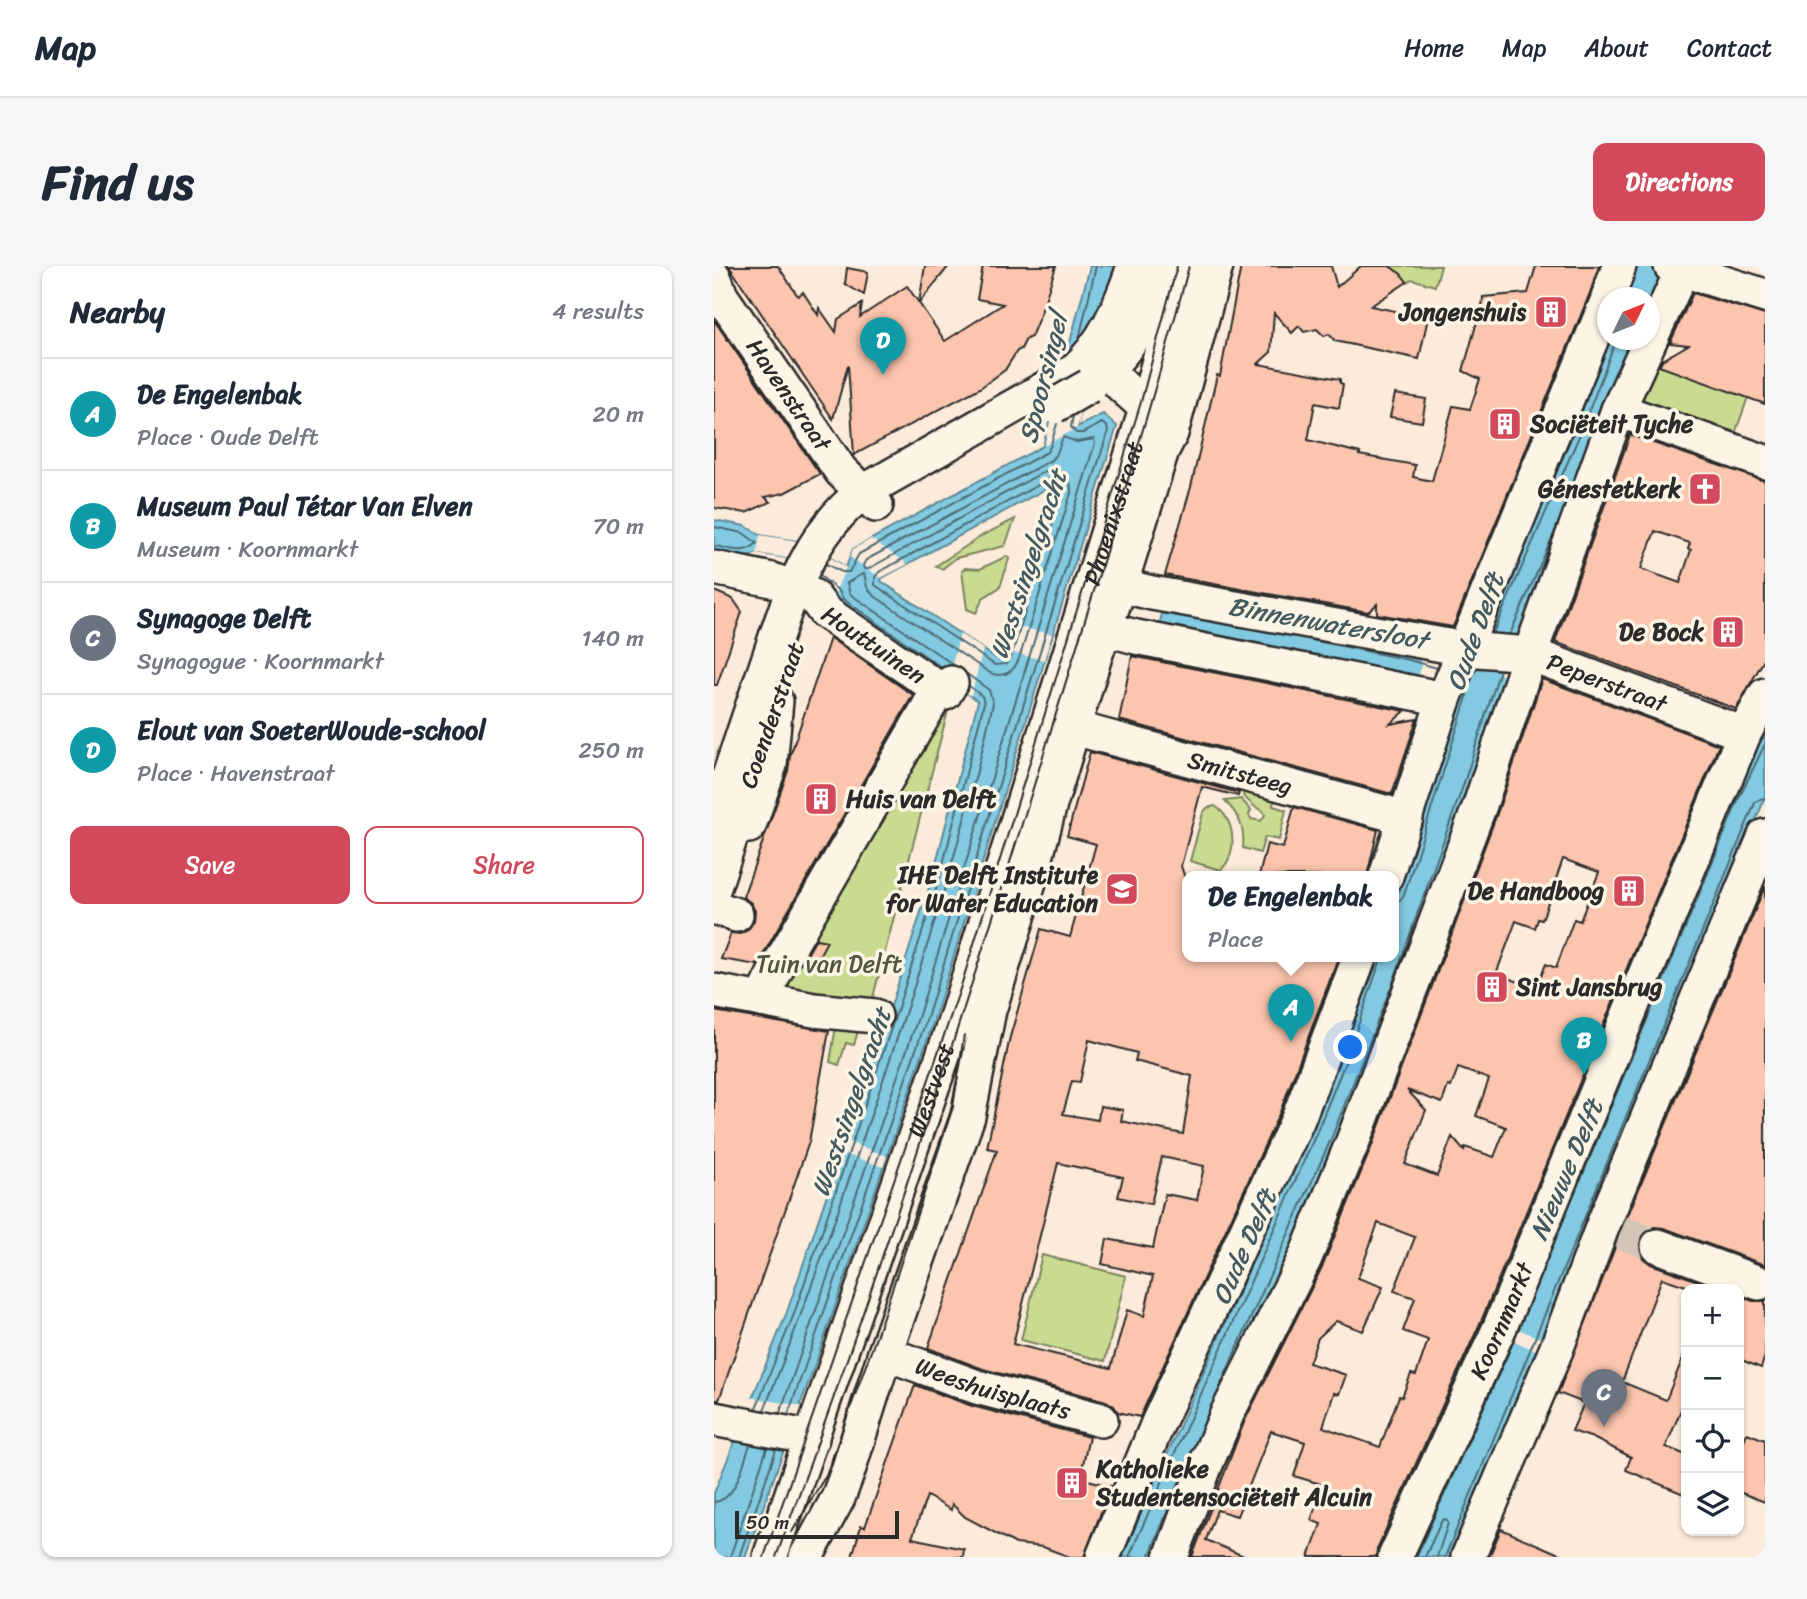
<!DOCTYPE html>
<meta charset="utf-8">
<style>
:root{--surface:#fff;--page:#f6f6f7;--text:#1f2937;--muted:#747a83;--line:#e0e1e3;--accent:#d1495b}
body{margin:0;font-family:Sriracha,sans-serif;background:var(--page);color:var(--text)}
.controls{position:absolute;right:21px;bottom:21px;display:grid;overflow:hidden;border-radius:14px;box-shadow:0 2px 5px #0004}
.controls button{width:63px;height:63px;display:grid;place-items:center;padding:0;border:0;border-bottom:2px solid var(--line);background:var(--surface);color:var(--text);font:35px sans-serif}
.compass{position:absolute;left:883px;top:21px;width:63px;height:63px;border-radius:50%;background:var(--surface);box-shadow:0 2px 5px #0004;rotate:47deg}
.scale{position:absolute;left:21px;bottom:18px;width:164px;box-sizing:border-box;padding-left:7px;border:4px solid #2b2b2b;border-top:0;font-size:19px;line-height:24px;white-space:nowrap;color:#2b2b2b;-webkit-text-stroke:5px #fcf5e5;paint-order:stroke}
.you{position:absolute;left:637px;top:782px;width:24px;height:24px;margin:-18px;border:5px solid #fff;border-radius:50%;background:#1a73e8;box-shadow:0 0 0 10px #1a73e833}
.badge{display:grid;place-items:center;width:46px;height:46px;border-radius:50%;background:var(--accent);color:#fff;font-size:23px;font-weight:700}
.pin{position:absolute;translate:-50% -58px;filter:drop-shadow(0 2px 4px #0008)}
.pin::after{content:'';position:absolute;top:37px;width:24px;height:21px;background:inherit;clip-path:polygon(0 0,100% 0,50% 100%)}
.popup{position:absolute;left:468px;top:605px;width:217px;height:91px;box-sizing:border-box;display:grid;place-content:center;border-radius:14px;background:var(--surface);filter:drop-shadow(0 2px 5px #0005);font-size:23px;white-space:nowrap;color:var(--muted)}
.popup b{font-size:26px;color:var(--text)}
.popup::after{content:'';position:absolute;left:50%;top:100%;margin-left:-14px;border:14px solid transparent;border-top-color:var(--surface)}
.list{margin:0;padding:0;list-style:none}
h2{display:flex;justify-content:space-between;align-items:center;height:91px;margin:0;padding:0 28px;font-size:30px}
h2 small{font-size:23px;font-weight:400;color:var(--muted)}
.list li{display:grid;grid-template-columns:46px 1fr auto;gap:21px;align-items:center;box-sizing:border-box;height:112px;padding:0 28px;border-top:2px solid var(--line)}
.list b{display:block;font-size:26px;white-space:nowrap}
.list p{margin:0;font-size:23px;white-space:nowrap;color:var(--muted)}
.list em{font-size:23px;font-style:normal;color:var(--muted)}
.actions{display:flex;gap:14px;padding:21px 28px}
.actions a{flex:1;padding:16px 0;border:2px solid var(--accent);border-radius:14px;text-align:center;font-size:24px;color:var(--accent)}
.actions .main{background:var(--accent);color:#fff}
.icon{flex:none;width:38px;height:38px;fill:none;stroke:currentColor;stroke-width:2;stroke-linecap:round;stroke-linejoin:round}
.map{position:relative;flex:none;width:1051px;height:1291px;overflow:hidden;border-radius:14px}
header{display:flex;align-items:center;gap:42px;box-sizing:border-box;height:98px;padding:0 35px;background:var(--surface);border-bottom:2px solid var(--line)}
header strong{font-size:33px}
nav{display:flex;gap:38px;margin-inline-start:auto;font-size:24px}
.intro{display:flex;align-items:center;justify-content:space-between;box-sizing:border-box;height:168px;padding:0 42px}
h1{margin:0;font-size:49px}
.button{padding:18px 32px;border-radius:14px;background:var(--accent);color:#fff;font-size:24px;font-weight:700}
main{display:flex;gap:42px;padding:0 42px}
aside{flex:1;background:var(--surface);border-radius:14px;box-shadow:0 2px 5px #0004}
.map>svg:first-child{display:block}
.green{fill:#c9db90;stroke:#7a835e;stroke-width:2}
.water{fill:#82cae2;stroke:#5f8a99;stroke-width:2;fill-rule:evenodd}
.pier{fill:#fcebda}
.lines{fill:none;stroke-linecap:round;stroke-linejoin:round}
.shore{stroke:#4e6b74;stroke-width:2}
.building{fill:#fbc5ae;stroke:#2b2b2b;stroke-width:2;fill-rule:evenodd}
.minor-tunnel{stroke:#d2c5b7;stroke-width:33;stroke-dasharray:33 17;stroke-linecap:butt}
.minor-casing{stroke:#2b2b2b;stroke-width:38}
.minor{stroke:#fcf5e5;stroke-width:33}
.tram{stroke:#2b2b2b;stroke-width:2}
.minor-bridge-casing{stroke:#2b2b2b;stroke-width:38;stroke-linecap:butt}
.minor-bridge{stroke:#fcf5e5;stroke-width:33}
.labels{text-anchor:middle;stroke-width:7;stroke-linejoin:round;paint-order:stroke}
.poi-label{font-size:24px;font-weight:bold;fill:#2b2b2b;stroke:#fcf5e5;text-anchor:end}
.street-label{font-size:24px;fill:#2b2b2b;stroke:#fcf5e5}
.park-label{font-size:24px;fill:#525744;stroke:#fcf5e5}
.water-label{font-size:26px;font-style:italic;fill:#455b62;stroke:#fcf5e5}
</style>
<header>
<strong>Map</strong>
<nav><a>Home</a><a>Map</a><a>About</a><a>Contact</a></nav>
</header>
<div class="intro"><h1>Find us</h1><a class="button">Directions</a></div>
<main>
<aside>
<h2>Nearby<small>4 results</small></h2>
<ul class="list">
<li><span class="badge" style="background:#0f9aa8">A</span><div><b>De Engelenbak</b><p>Place · Oude Delft</p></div><em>20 m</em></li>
<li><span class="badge" style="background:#0f9aa8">B</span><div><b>Museum Paul Tétar Van Elven</b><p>Museum · Koornmarkt</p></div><em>70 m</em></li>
<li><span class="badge" style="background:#6b7280">C</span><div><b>Synagoge Delft</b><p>Synagogue · Koornmarkt</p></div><em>140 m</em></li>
<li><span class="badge" style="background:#0f9aa8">D</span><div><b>Elout van SoeterWoude-school</b><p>Place · Havenstraat</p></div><em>250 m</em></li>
</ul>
<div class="actions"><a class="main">Save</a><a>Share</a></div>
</aside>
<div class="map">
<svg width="1051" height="1291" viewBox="0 0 1051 1291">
<rect width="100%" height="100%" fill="#fcebda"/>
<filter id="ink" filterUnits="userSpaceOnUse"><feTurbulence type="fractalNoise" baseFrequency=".0143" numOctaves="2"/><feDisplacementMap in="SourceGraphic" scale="14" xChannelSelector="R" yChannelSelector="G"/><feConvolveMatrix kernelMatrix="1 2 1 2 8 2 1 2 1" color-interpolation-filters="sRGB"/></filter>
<g filter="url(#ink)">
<g class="green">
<polygon points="675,0 727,0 721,20 698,13 693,16 687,8"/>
<polygon points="940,98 1034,131 1021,168 927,135"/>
<polygon points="301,253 291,280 242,292 228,303 222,300 269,269"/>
<polygon points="293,290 295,293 286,321 269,332 262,347 253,343 248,305 251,302 266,303"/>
<polygon points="237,433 152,758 146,758 140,779 132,777 125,799 116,796 123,755 84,747 56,698"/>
<path d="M531,523l30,6 -2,11 13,4 -7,30 -14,-3 -5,16 -17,-5c2,-20 -4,-33 -18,-47l16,-2 10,11 -2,5 2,4 10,2 4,-6 -2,-4 -8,-4 -12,-11z"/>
<path d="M501,540c21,14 23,47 6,64l-31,-9 13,-48 4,-5z"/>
<polygon points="328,989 412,1010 391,1095 307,1074"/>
</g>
<g class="water">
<path d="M376,0h30l-43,161 26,-13 14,12 -183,594 -117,339 -72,198h-31v-64l73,-181 103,-303 42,-131 46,-177 -145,-100 1,-5 -48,-38 -29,-5 -14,6 -29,-7v-32l31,6 15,9 44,7 42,25 7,-18 190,-103zM339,219l3,3 -53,170 -4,2 -118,-79 1,-3z"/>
<polygon points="923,0 953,0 936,49 936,32 912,32"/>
<polygon points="895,74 926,74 894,161 804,367 756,522 624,876 469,1220 441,1291 408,1291 596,865 626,791 661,690 680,690 680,637 747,428 445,361 448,347 460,343 697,387 755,405 860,166"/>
<polygon points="1051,462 1051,532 737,1291 694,1291 1019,529"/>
</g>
<g class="pier">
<polygon points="389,38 375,120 363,162 330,180 354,85 372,65"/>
<polygon points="46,269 90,276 132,301 120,330 72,292 43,287"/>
<polygon points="157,273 194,298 167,312 136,291 139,283"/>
<polygon points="299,360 338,368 330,394 291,385"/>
<polygon points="775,365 780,371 800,372 804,367 791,413 781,401 767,399 755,406 747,427 698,414 705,409 707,399 705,391 697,387 755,406"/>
<polygon points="246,368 269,383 257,430 234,414"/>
<polygon points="132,875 173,890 169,901 128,887"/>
<polygon points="795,1059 830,1074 826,1086 790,1071"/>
<polygon points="35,1131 87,1140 72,1181 18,1172"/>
</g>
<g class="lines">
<g class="shore">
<polyline points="365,73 382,0"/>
<polygon points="335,213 344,214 349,224 298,388 292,398 281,399 161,319 161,311 165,306"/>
<path d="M0,261l29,6 14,10c-13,13 -26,5 -43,3"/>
<polyline points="112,298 128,306 135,306 145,288 333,186 336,181 343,158"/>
<polyline points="106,310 125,325 129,333 227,401"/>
<polyline points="779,367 866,168 902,74"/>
<polyline points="796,368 842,263"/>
<polyline points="598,374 695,394 723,402"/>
<polyline points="680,635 686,634 690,629 753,431 753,425"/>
<polyline points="867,913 1025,532 1051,478"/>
<polyline points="507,1118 617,873 679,716 749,520 786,404"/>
<polyline points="42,1142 80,1048 183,745 225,614 270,437 268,430 255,420"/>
<path d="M50,1144c44,-109 81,-219 119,-330 42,-124 82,-249 110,-377l-4,-13 -22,-16"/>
<path d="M66,1147l139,-398 176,-572 -1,-4 -17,3 -14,-5 -6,16 -6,7 -185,100 -3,5 1,4h4l177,-98c16,-4 27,6 26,22l-51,163c-5,15 -15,23 -30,17l-117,-78 -6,-8 -3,-14 -17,10 3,11 104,71"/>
<polyline points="74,1149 213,752 394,165 393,161 388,157 369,167 362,167 357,161 359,150"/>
<path d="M0,1236c23,-2 29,-39 36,-57"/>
<polyline points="16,1291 53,1182"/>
<polyline points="25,1291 62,1184"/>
<polyline points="415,1291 602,868 632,794 668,690"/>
<polyline points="435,1291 480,1180"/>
<polyline points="702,1291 801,1072"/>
<polyline points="711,1291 728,1254 732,1253 734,1257 723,1291"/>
<polyline points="731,1291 1041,537 1046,533 1051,532"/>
</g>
</g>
<g class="building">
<polygon points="15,0 64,0 84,30 89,26 104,49 105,42 122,66 124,53 148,38 146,51 193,20 205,37 211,0 235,0 205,37 231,75 289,38 263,33 269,0 342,0 327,47 317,71 312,73 307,83 303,85 291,104 266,122 140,189 134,99 119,153"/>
<polygon points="527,0 617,0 623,21 647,0 675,0 687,8 693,16 657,40 714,52 705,93 621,75 615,68 610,70 603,63 590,66 585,60 578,67 560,47 557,86 544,98 626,113 626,117 629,118 625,142 601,137 594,174 646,187 645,189 701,199 699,211 718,215 739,140 756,143 766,113 749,105 764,52 767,52 769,31 814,27 822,0 885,0 876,27 739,361 663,348 663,338 654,346 451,309 477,221 503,109 506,110"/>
<polygon points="133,2 154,6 150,29 131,18"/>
<polygon points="979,27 1051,49 1051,138 945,100 948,94 974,79 956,77"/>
<polygon points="0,54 106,208 70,227 51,231 56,236 32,247 0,242"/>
<polygon points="681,128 712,133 708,156 676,151"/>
<path d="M916,169l135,46v177l-29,51 -181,-67zM941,265l35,12 -2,6 3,1 -11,33 -39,-14z"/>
<polygon points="0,325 19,333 28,346 3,419 0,419"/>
<polygon points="116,372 199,429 43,699 7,693 17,667 26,668 34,664 40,655 41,645 37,637 29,631 74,505 76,490"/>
<polygon points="418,390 691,445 676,458 703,453 678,528 405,454"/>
<path d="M828,413l177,66 -237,574 -105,230 -1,8h-67l12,-33 -10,-4 13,-35 -30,-9 11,-34 -34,-11 -34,85 -20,-6 -11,30 40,17h-54l53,-137 77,-153 49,-119 127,-337zM849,593l36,13 -19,49 -6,-2 -18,49 -10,-4 -10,24 -40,-14 20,-53 19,7 3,-9 4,1zM744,802l31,11 -13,37 30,11 -12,30 -29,-10 -1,4 -12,-14 -15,39 -32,-12 21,-54 -19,-20 35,13 6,-17 3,1zM664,957l37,14 -21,54 21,7 -12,33 25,9 -12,35 -5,-1 -9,23 -3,-1 -19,51 -57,-20 11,-34 5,1 7,-19 -37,-12 9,-25 18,-17 27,10 20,-44 -25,-9z"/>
<path d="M376,486l149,41 -1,3 -36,-9 -21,79 7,21v69h151l-59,156 -140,305 -22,-5 -4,-6 -8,-5 -123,-32 -55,-21 69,-198 -10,-2 23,-111 31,-108 29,8 26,-93 -29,-8zM375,774l48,13 -2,8 57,15 -9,58 -62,-13 2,-11 -23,-4 -2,14 -35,-6 9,-33 8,1zM448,891l42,9 -7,34 -32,-6 -12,54 -46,-9 -5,25 51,12 -9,40 -17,-6 -16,58 -98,-24 45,-181 65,14 -5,20 33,7z"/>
<polygon points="580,541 664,564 653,610 545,610 553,578 569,582"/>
<polygon points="1051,620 1051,999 950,962 940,961 932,965 926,974 925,984 929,992 937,998 1006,1023 981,1023 948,1012 908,1116 952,1134 972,1084 972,1131 952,1181 972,1189 972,1229 912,1204 917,1191 879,1172 858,1165 870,1137 844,1127 907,966"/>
<polygon points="102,673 113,675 103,694 91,692"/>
<polygon points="0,745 115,765 95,876 5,1134 0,1134"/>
<polygon points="1025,1030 1039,1035 1051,1035 1051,1090 1047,1102 1025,1093"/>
<polygon points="201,1119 258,1140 375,1171 366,1212 397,1220 370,1291 356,1291 329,1281 302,1278 251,1251 238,1238 237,1244 213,1230 198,1272 250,1283 249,1291 138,1291 147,1260 151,1261"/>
<polygon points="1033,1167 1051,1174 1051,1236 1025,1226 1025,1187"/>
<polygon points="787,1263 852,1291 775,1291"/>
</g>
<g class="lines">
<polyline class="minor-tunnel" points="902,964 944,980"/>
<defs>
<g id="minor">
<polyline points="957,0 1051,30"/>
<path id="s1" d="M0,11l7,19 120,175 35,34"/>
<polyline points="894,32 905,0"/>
<path d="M404,55l1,11 -10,38c13,22 37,31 49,54"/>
<path d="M402,93c26,-26 31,-59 39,-93"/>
<polyline points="904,144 1051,196"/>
<path id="s2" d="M0,302l58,12 22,8 19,8 12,16 114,77 6,4 6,-10"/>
<path id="s3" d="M385,314l53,13 313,56 65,5 214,80"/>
<polyline points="369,357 422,371 730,433"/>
<path id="s4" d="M360,462l332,90"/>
<path d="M0,555c16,-47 32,-95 48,-143 24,-68 41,-140 101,-186l209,-119c32,-28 49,-68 62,-107"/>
<polyline points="35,560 56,499 62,435"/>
<polyline points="672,610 730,433 894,33"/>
<polyline points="0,621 30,531"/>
<polyline points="0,641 22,649"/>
<polyline points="0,725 100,744 161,750"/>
<polyline points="47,734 62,704 225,423"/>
<polyline points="944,980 1045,1017"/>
<path id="s5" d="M171,1087l92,34 124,33"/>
<polyline points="0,1153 98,1172"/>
<path id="s6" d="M56,1291l185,-536 192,-615 37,-140"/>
<polyline points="92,1291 124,1232 134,1205 171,1087 254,850 275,744 319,603 335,542 381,390 406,320 448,184 457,167 502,0"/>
<polyline points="389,1291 444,1157 584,853 646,690"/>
<polyline points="457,1291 492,1198 514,1146 591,992 639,875 766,539 816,388 904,144 970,0"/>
<path id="s7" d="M681,1291l105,-230 244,-593 21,-39"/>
<polyline points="754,1291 842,1084 889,959 1051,570"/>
</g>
</defs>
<use href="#minor" class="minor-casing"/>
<use href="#minor" class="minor"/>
<g class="tram">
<polyline points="78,1266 112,1209 160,1077 239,841 250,769"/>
<polyline points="50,1291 247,720 427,136 463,0"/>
<path d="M62,1291c98,-264 184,-532 267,-801 50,-163 102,-325 146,-490"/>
</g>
<defs>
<polyline id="minor-bridge" points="340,140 375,120"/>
</defs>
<use href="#minor-bridge" class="minor-bridge-casing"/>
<use href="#minor-bridge" class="minor-bridge"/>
</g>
</g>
<defs>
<symbol id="building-square" viewBox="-11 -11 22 22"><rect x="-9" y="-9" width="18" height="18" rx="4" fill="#d1495b" stroke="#fcf5e5"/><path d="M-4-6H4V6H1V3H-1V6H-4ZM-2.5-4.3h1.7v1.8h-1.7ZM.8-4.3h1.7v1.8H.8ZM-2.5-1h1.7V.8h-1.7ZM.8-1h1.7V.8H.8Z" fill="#fff"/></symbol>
<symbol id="church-square" viewBox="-11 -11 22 22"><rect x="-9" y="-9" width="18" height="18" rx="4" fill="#d1495b" stroke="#fcf5e5"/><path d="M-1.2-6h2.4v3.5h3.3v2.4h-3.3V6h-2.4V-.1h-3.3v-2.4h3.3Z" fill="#fff"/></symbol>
<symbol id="university-square" viewBox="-11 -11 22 22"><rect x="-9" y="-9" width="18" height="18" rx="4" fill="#d1495b" stroke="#fcf5e5"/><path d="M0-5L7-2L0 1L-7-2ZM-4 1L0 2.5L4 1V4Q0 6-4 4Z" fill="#fff"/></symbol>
</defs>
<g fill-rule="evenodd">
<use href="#building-square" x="818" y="27" width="38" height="38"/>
<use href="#building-square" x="772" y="139" width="38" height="38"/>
<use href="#church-square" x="972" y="204" width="38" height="38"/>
<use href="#building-square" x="995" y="347" width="38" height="38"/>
<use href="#building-square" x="88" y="514" width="38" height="38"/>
<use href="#university-square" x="389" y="604" width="38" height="38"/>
<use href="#building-square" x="896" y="606" width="38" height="38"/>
<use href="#building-square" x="759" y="702" width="38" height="38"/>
<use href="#building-square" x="339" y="1198" width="38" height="38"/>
</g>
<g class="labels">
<g class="poi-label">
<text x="812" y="54">Jongenshuis</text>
<text x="816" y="166" text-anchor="start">Sociëteit Tyche</text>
<text x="967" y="231">Génestetkerk</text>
<text x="990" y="374">De Bock</text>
<text x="132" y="541" text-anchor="start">Huis van Delft</text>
<text x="384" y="617">IHE Delft Institute<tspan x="384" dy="28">for Water Education</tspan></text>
<text x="890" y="633">De Handboog</text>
<text x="802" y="729" text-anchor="start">Sint Jansbrug</text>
<text x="382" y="1211" text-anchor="start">Katholieke<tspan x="382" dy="28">Studentensociëteit Alcuin</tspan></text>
</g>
<g class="street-label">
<text dy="8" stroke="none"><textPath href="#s1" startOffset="140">Havenstraat</textPath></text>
<text dy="8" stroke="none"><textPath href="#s6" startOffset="1099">Phoenixstraat</textPath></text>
<text dy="8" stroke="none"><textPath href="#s2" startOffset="182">Houttuinen</textPath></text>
<text dy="8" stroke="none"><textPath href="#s3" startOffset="520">Peperstraat</textPath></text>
<text transform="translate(58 449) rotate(-71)" y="8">Coenderstraat</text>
<text dy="8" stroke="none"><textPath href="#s4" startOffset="172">Smitsteeg</textPath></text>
<text dy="8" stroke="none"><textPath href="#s6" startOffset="494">Westvest</textPath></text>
<text dy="8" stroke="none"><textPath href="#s7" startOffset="259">Koornmarkt</textPath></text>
<text dy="8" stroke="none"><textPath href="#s5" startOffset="114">Weeshuisplaats</textPath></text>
</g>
<g class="park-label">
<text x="115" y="706">Tuin van Delft</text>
</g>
<g class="water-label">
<text transform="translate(329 112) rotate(-76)" y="9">Spoorsingel</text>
<text transform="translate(314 298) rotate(-72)" y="9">Westsingelgracht</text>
<text transform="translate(614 357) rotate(10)" y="9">Binnenwatersloot</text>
<text transform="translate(761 366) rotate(-70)" y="9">Oude Delft</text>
<text transform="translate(137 836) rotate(-71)" y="9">Westsingelgracht</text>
<text transform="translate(852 904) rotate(-67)" y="9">Nieuwe Delft</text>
<text transform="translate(530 981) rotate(-66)" y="9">Oude Delft</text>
</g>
</g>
</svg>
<div class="controls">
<button>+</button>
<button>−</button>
<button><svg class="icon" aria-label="locate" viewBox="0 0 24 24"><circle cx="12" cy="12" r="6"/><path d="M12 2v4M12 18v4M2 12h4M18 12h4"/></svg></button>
<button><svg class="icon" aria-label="layers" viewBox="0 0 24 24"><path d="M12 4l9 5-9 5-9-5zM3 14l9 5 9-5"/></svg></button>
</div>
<svg class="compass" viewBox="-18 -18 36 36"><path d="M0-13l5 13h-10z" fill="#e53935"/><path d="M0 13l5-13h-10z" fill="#747a83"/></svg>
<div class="scale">50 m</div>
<div class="you"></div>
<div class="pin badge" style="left:577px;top:776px;background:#0f9aa8">A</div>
<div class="popup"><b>De Engelenbak</b>Place</div>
<div class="pin badge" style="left:870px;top:809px;background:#0f9aa8">B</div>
<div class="pin badge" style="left:890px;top:1161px;background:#6b7280">C</div>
<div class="pin badge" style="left:169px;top:109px;background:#0f9aa8">D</div>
</div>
</main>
